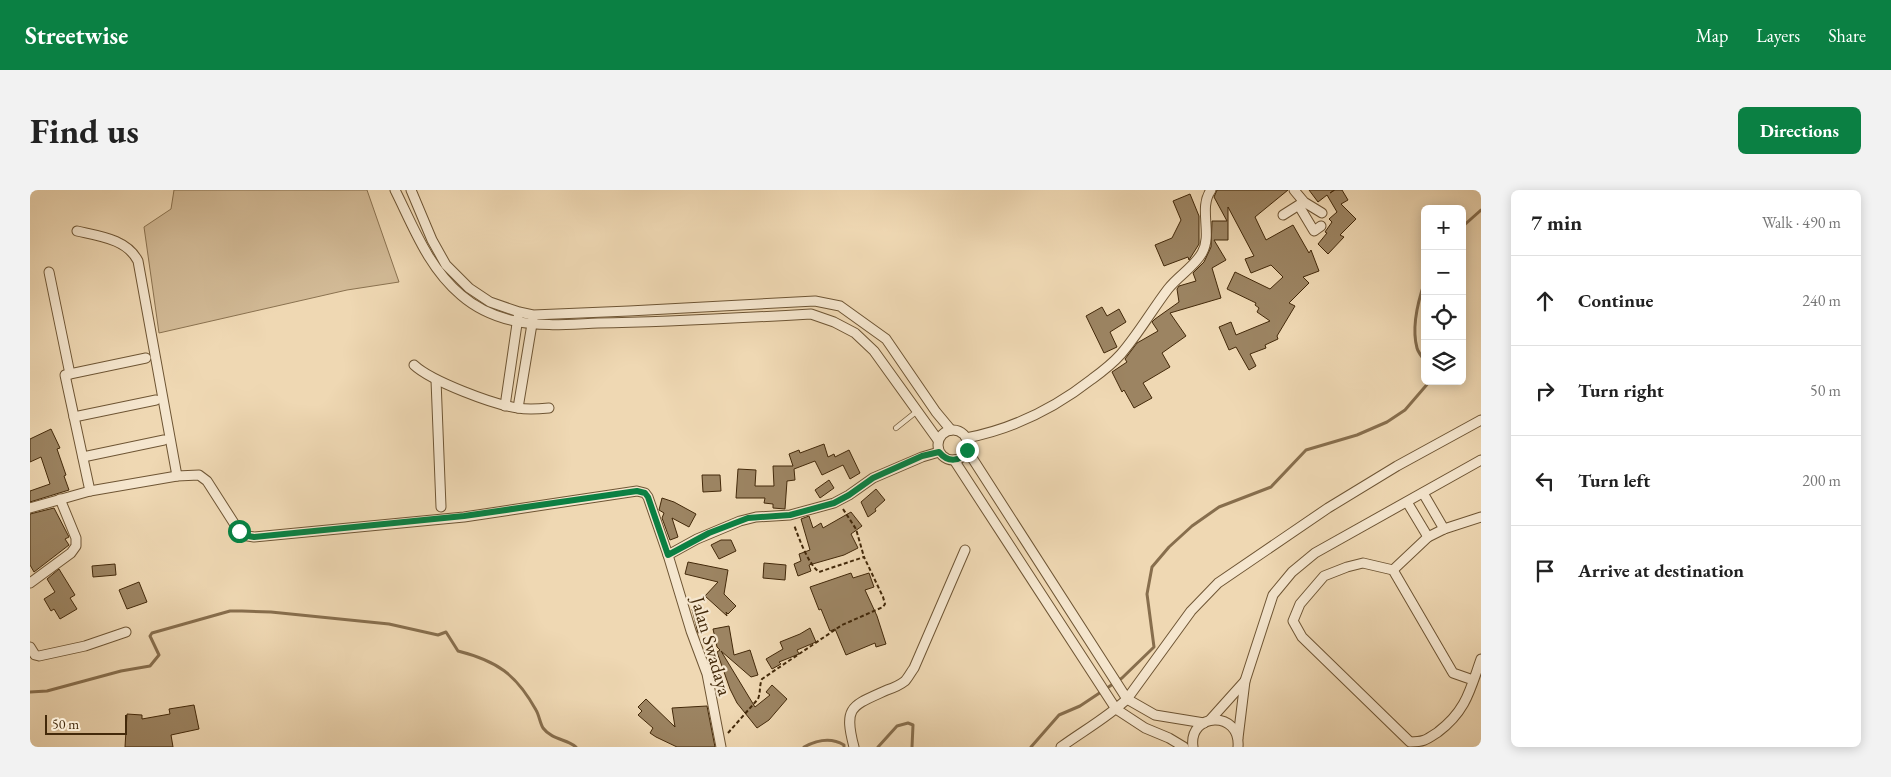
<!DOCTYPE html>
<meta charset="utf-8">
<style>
:root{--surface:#fff;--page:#f2f2f2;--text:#222;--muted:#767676;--line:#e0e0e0;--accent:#0b8043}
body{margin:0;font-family:"EB Garamond",serif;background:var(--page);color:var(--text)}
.controls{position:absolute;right:15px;top:15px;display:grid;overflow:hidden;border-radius:8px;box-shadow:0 2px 12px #0003}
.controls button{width:45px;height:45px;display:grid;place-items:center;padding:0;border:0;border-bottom:1px solid var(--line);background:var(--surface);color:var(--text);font:25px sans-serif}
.scale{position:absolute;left:15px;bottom:12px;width:82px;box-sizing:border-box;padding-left:5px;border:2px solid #43290a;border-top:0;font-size:14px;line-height:18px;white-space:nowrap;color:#43290a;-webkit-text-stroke:4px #f5e6ce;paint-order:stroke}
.stop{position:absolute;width:15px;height:15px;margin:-11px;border:4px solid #0b8043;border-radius:50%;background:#fff}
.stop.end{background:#0b8043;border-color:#fff;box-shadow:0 1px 5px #0008}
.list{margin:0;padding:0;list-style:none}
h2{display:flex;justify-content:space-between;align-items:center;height:65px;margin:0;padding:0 20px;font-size:21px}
h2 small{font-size:16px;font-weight:400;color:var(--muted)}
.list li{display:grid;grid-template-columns:32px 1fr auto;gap:15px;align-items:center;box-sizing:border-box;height:90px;padding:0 20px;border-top:1px solid var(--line)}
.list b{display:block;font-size:19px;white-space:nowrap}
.list em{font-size:16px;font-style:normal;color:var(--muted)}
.icon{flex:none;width:28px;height:28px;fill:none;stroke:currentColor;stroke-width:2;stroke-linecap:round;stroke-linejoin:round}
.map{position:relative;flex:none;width:1451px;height:557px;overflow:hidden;border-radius:8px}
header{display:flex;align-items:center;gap:30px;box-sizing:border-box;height:70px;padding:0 25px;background:var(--accent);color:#fff}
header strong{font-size:24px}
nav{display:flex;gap:28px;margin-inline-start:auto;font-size:18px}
.intro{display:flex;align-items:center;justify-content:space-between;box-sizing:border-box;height:120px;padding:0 30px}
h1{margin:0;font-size:35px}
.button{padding:12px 22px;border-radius:8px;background:var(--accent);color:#fff;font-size:18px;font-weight:700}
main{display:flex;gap:30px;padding:0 30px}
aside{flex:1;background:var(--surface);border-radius:8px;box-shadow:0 2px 12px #0003}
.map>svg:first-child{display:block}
.green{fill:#d2ba96;stroke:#8a7250}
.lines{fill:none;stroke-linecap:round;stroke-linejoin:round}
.stream{stroke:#876e4d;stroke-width:3}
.building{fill:#9c8462;stroke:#43290a}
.service-casing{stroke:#6e5534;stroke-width:6}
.minor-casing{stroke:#6e5534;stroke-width:11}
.path{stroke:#43290a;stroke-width:2;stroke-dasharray:4 2.5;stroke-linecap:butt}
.service{stroke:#f5e6ce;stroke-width:4.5}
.minor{stroke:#f5e6ce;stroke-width:9}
.route{stroke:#0b8043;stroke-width:6}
.labels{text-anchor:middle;stroke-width:4.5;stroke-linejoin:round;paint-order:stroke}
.street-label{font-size:19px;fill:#43290a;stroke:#f5e6ce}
</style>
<header>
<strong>Streetwise</strong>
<nav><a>Map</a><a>Layers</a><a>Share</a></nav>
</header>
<div class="intro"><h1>Find us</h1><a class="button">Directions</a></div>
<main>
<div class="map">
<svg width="1451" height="557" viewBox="0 0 1451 557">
<rect width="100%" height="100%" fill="#efd8b3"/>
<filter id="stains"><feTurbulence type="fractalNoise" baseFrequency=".004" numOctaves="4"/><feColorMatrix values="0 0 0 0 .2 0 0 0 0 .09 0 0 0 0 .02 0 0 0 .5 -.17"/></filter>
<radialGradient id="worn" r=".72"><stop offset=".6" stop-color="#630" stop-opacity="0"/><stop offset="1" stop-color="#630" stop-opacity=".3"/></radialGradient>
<polygon class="green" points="144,0 337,0 369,92 317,100 129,143 114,37 141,19"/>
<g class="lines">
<g class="stream">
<polyline points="1432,37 1451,20"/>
<path d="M1395,91c-7,20 -14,45 -8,67 1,4 5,9 8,13"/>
<path d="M0,502l17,-1 74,-20 29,-5 9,-11 -9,-19 2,-3 78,-22h12l29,1 118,12 49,11 8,-3 12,19c39,10 58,23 78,59 3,5 4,13 7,18 9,12 24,11 33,19"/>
<path d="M774,557c13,-7 27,-10 40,-2v2"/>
<polyline points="848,557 867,536 878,533 883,535 882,557"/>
<polyline points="1001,557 1029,525 1050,516 1092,488 1124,457 1117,404 1122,377 1139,357 1162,336 1189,317 1241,297 1276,260 1327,245 1357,232 1375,220 1400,191"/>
</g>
</g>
<g class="building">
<polygon points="1187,0 1258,0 1225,27 1236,50 1263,35 1279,63 1281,60 1289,81 1273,87 1279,93 1259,113 1265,116 1247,146 1248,149 1235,155 1236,158 1220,164 1226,176 1219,180 1206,157 1199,160 1189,137 1201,132 1206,145 1240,131 1227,122 1229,118 1225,115 1226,113 1197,99 1205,82 1240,99 1253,87 1241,75 1221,83 1215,69 1224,66 1198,17 1198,50 1184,50 1196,70 1182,78 1191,108 1140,123 1156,146 1132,163 1140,177 1113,193 1122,208 1104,218 1094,200 1092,202 1082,182 1097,172 1095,169 1107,153 1128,141 1122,132 1125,129 1149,112 1147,99 1149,96 1166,91 1163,83 1174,72 1181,57 1182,31 1197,31 1184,7"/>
<polygon points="1279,0 1304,0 1300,3 1305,0 1312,0 1318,10 1311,14 1326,29 1310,45 1314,47 1298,64 1288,54 1297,43 1295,42 1302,32 1299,29 1307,22 1297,5 1288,12"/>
<polygon points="1160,4 1169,26 1169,54 1159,70 1158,67 1134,76 1125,55 1142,48 1151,30 1143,11"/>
<polygon points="1072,117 1077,126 1089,119 1096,132 1080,142 1087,157 1074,163 1056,126"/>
<polygon points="21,239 30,258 27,259 36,285 34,286 39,300 0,312 0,301 20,294 11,267 0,272 0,249"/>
<polygon points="794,254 798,267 804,264 805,267 819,260 830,283 820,289 813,275 792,285 785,271 764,279 765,290 757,291 755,319 743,318 743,314 734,313 735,308 706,308 708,279 726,280 725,296 744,296 743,276 763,276 759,264 769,260 770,263"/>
<polygon points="672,285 690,285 691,301 673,302"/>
<polygon points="799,290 804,298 790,308 785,300"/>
<polygon points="846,299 855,310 845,319 846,321 838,327 831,312"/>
<polygon points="632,308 644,312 666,324 659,337 642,328 648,347 640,350 632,328 634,323 629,320"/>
<polygon points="24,318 39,347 35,349 39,355 4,382 0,375 0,324"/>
<polygon points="821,322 832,336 821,344 828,358 814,365 779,375 781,381 768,386 764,374 771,371 769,364 780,360 771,329 779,326 783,338 791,333 793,338"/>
<polygon points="691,350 701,350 706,361 689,369 681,355"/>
<polygon points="658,372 698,380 694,404 706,416 698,424 696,422 697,426 675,406 688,392 655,384"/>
<polygon points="734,373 756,375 755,390 733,388"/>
<polygon points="85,374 86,385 63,387 62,376"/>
<polygon points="29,379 45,405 40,408 47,419 30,429 24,419 21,421 14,409 25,402 17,389"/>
<polygon points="821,383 823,388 839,383 844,397 835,400 847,426 856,454 846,457 845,453 816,465 805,439 800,441 791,419 789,420 780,397"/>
<polygon points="109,392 117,412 97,419 89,400"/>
<polygon points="672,417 678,440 668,443 662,419"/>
<polygon points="699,436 704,465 720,460 728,485 721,487 691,461 725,517 740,505 736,502 742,495 757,509 739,530 727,538 707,513 700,499 687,462 690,460 687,457 683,439"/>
<polygon points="780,438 786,452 767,460 769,464 749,472 751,474 742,479 736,469 753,459 750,452 770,444"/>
<polygon points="616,509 645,537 642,518 677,516 685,557 647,557 626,547 620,543 623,538 608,525 612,521 608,517"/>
<polygon points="164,515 169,539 141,545 143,557 95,557 97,524 112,525 112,529 140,524 139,519"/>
</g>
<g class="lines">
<defs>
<polyline id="service" points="866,238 886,222"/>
<g id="minor">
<path d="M365,0c19,38 33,77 66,105 15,13 35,22 54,26 27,6 56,3 83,2 71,-1 142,-5 213,-9l23,8 21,11 19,18 64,89"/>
<polyline points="381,0 402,50 416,75 439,98 460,112 489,122 503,125 599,121 785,111 810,116 856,149 906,222 921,240"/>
<polyline points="1264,0 1274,12 1292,23"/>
<polyline points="1269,16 1284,41 1291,36"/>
<polyline points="1253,25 1272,13"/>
<path d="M47,41c22,5 50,8 61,30l39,215"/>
<polyline points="19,82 40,184"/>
<path d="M384,175c17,16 80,40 104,43 10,2 21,1 31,0"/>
<polyline points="406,190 411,317"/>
<polyline points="475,216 488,127"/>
<polyline points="488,218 503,128"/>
<polyline points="44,227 126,210"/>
<circle cx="923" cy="255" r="15"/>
<path d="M936,248c47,-9 89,-30 126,-59 11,-8 21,-16 29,-25 18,-21 31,-44 47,-65 10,-13 26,-22 34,-36 11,-19 -4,-45 9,-63"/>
<polyline points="937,260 1097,509 1125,525 1174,533"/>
<polyline points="53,267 134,250"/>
<polyline points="924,270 1086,519 1115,538 1139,548 1154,557"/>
<polyline points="60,301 35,185 116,168"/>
<polyline points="1393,303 1414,339"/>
<polyline points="1377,312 1398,347"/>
<polyline points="0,318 60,301 147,286 169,285 177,291 209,341 212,345 224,347 434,327 607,301 615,303 618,307 638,365 661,441 677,484 691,557"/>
<polyline points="638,365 667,349 710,331 726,327 760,325 804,313 819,305 843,288 892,267 909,262"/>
<polyline points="1363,380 1398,347 1414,339 1451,327"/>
<polyline points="0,393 41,363 46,356 46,348 30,309"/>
<polyline points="0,457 5,465 9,466 55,456 96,442"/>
<path d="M1443,490l-20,-7 -60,-103 -30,-7 -16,4 -23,9 -24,28 -7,17 9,16 108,105c14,0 16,-2 28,-10 28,-21 32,-42 43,-73"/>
<polyline points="1180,530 1215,491"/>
<polyline points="1208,548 1215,491 1243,405 1262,382 1285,363 1451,270"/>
<path d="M824,557c-11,-41 -2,-41 33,-57 6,-2 13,-5 18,-9 3,-3 6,-9 9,-13l51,-118"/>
<path d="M1031,557c22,-16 47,-30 66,-48l64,-88 27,-28 110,-75 69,-42 84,-46"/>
<path d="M1163,557c-5,-35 48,-37 45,0"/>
</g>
</defs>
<use href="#service" class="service-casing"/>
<use href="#minor" class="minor-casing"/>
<g class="path">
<polyline points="813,319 826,339 834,367"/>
<path d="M698,543l30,-34c3,-8 1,-13 4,-20l80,-54 41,-18 2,-3 -2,-7 -19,-40 -45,15c-11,-8 -20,-34 -25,-47"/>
</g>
<use href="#service" class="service"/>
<use href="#minor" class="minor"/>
</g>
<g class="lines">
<path class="route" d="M209,341l3,4 12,2 210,-21 173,-25 8,2 3,4 20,58 41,-22 39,-15 42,-3 44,-12 15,-8 24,-17 49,-22 17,-4c9,11 22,10 28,-2"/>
</g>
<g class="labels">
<g class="street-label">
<text transform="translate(682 456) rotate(74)" y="7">Jalan Swadaya</text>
</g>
</g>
<rect width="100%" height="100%" filter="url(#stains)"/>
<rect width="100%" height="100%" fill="url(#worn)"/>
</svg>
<div class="controls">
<button>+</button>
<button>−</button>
<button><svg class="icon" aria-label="locate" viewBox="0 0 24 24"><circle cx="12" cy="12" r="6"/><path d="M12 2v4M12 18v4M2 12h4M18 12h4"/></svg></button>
<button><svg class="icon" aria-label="layers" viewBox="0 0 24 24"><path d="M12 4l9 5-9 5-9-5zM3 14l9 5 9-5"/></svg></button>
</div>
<div class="scale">50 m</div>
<div class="stop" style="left:209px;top:341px"></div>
<div class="stop end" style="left:937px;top:260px"></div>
</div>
<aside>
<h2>7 min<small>Walk · 490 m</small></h2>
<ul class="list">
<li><svg class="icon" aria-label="ahead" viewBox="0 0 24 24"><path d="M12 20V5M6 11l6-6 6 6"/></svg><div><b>Continue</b></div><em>240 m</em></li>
<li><svg class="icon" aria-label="right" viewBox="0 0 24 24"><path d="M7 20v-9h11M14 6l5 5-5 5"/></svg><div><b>Turn right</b></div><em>50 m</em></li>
<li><svg class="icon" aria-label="left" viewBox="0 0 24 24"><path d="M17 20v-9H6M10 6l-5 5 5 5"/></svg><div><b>Turn left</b></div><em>200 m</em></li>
<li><svg class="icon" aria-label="arrive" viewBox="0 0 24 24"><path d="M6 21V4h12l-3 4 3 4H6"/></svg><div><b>Arrive at destination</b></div></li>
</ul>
</aside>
</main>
